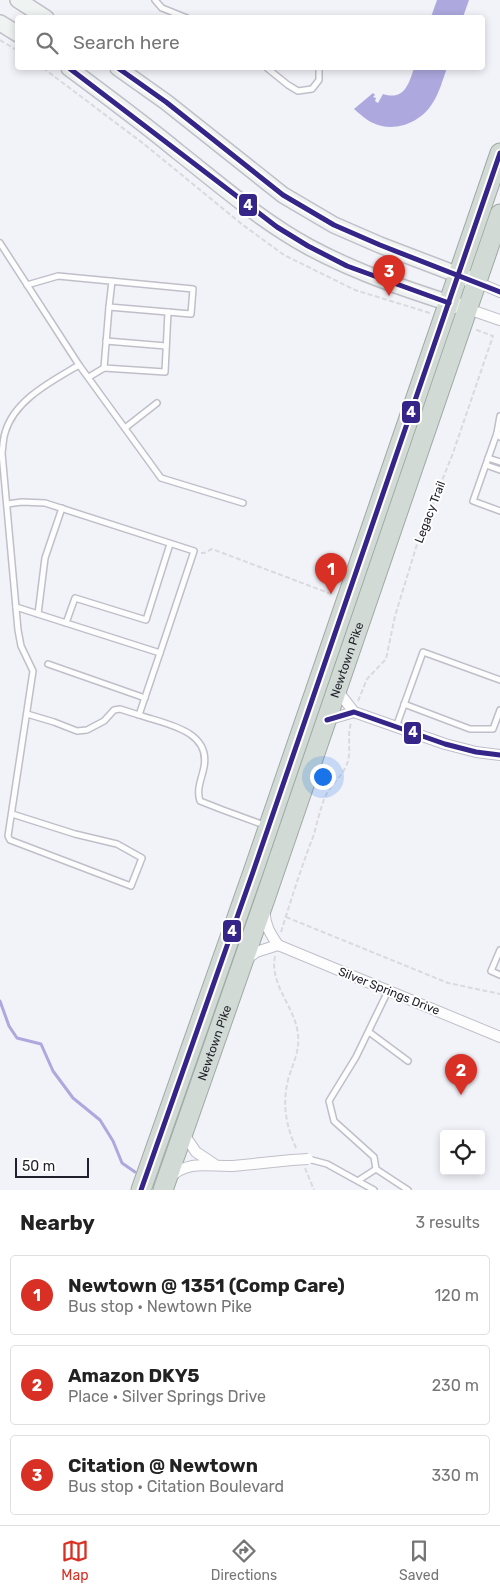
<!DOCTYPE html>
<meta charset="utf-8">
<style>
:root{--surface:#fff;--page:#f6f6f6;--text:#222;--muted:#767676;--line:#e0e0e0;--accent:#d93025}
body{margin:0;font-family:Rubik,sans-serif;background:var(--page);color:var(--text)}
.controls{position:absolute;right:15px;bottom:15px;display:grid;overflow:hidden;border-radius:5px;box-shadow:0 2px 8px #0003}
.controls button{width:45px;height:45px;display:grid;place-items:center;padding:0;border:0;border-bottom:1px solid var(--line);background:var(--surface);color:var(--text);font:25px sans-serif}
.scale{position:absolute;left:15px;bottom:12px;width:74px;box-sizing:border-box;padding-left:5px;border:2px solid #201f2b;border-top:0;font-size:14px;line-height:18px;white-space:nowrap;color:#201f2b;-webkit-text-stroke:4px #fff;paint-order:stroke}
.you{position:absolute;left:322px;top:776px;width:18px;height:18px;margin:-12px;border:4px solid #fff;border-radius:50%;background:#1a73e8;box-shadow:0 0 0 8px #1a73e833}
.badge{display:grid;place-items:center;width:32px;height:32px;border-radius:50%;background:var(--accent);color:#fff;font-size:16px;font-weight:700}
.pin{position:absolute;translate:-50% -41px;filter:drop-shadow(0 1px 2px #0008)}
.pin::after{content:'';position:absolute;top:26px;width:18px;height:15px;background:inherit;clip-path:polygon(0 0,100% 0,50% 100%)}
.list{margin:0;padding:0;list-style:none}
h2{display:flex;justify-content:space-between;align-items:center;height:65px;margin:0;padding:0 20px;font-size:21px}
h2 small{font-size:16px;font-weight:400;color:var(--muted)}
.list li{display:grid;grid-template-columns:32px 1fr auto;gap:15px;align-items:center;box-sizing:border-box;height:80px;margin:0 10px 10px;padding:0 10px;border:1px solid var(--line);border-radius:5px}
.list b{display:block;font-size:19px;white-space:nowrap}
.list p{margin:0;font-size:16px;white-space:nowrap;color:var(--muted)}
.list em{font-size:16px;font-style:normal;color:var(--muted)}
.icon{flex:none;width:28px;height:28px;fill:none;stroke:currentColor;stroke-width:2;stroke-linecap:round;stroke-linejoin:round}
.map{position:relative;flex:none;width:500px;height:1190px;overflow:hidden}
.search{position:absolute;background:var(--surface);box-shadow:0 2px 8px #0003;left:15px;right:15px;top:15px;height:55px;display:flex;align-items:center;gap:12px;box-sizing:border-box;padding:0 18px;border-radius:5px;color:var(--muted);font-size:19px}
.sheet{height:335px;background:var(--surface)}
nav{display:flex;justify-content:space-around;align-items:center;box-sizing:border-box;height:70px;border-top:1px solid var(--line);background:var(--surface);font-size:14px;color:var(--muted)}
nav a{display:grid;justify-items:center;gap:2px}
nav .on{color:var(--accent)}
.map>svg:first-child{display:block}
.water{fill:#ada8dd}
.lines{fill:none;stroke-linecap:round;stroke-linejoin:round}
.stream{stroke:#ada8dd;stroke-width:3}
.lane-casing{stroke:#c0bfc9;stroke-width:8}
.street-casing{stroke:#c0bfc9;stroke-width:12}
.secondary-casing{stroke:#c0bfc9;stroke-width:18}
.highway-casing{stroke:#a0a9a5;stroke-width:21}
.path{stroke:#dadadc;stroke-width:2;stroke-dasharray:5 2.5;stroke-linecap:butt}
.lane{stroke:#fdfdfe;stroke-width:5}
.street{stroke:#fdfdfe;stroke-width:10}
.secondary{stroke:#eff3f1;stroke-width:15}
.highway{stroke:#d1dad4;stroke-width:19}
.street-bridge-casing{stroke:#c0bfc9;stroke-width:12;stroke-linecap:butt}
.street-bridge{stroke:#fdfdfe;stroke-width:10}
.bus-1-casing{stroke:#fff;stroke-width:9}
.bus-1{stroke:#362589;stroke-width:5}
.labels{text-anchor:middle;stroke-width:4;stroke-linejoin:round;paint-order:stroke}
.street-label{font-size:12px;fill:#201f2b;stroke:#fff}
.line-badge{stroke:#fff;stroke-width:2}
.badge-label{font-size:14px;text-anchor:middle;font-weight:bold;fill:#fff}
</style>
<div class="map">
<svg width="500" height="1190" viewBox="0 0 500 1190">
<rect width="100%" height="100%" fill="#f2f2f9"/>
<g class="water">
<polygon points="437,0 469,0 463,17 431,17"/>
<path d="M414,68h33c-4,11 -8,26 -15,36 -12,19 -38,29 -59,19 -7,-3 -13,-9 -19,-14l19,-16 2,2 -2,2 3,1 -1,3 3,2 5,-9c21,7 26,-10 31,-26z"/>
</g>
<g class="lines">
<polyline class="stream" points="0,1001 9,1026 17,1038 41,1044 53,1071 73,1098 100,1120 113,1141 122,1163 135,1172"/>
<defs>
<g id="lane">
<polyline points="155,0 162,8 187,18"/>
<polyline points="267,68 288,85 298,91 312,89 319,80 319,68"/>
<path d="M0,243l79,122c-27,16 -65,35 -74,68 -2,6 -2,14 -3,20l16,177 3,16 12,25 -25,165 2,4 121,46 11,-28 -25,-14 -42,-10 -63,-20"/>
<polyline points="27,285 58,276 193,289 191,314 109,307 112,281"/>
<polyline points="109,307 104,368 165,372 168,312"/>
<polyline points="106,341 166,346"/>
<polyline points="79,365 161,478 243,503"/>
<polyline points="89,377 104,368"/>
<polyline points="500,416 497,433 500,437"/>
<polyline points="125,428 157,403"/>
<polyline points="497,433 473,501 500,511"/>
<polyline points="488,458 500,462"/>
<polyline points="486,465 500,470"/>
<polyline points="7,504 22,502 45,503 194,551 160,653 16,607"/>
<polyline points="38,614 45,558 62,508"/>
<polyline points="66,623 75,598 146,620 170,544"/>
<path d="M160,653l-21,62c26,9 72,15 65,52 -2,11 -8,22 -4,34l23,9 41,15"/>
<polyline points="48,664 145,698"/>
<polyline points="404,704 470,729 493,729 500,710"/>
<polyline points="27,714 54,722 77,731 87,730 104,721 114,710 120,709 139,715"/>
<polyline points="396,727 423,652 500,680"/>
<polyline points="500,950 491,971 500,975"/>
<polyline points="388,991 356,1057 329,1101 334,1121 374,1157 376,1169 408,1190"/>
<polyline points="369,1032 408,1061"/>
<polyline points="308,1159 327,1164 374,1190"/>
<polyline points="359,1180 376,1169"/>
</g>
<g id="street">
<polyline points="477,282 500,292"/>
<polyline points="468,309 500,320"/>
<polyline points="337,690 354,712 445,744 476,752 500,755"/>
<polyline points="327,720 354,712"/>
<path d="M265,912c-1,12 6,23 13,33l222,92"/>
<polyline points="247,959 256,952 278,945"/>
<polyline points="183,1133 196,1152 214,1164"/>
<path d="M170,1178c17,-19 41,-11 63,-12 20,-2 40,-4 59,-6"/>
</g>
<g id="secondary">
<polyline points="18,0 46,18"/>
<polyline points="0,23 18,34"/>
<path d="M69,68c36,27 73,54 108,83 42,33 84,70 132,96 50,27 105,45 159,62"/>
<polyline points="118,68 166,102 283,195 334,225 380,245 477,282"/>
</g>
<g id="highway">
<polyline points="141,1190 253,872 500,153"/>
<path id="s1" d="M163,1190l103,-294 234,-682"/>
</g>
</defs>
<use href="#lane" class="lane-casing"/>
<use href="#street" class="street-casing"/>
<use href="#secondary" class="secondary-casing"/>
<use href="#highway" class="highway-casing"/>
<g class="path">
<polyline points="0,40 18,51"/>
<polyline points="43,68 144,144 243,225 284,255 355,290 430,313"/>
<polyline points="201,553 204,553 212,549 334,595"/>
<polyline points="358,701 367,679 386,659 395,616 418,541 453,453 493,336 474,329"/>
<polyline points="286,917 448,983 500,994"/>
<path d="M281,932c10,-32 20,-64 32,-95 4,-13 7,-28 12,-40 6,-13 19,-22 23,-36 3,-12 -1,-25 3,-38"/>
<path d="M275,956c-6,29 21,52 23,79 2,17 -6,30 -10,45 -6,24 -2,47 9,70"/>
<polyline points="305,1168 314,1190"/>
</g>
<use href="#lane" class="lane"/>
<use href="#street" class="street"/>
<use href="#secondary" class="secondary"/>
<use href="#highway" class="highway"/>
<defs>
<polyline id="street-bridge" points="292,1160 308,1159"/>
</defs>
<use href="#street-bridge" class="street-bridge-casing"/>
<use href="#street-bridge" class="street-bridge"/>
<defs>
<g id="bus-1">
<polyline points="69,68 277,227 308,246 347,266 449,303"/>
<polyline points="118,68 166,102 283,195 334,225 380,245 500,292"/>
<polyline points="327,720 354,712 445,744 476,752 500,755"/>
<polyline points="141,1190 253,872 500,153"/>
</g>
</defs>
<use href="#bus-1" class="bus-1-casing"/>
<use href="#bus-1" class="bus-1"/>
</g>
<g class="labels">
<g class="street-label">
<text transform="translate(430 512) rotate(-69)" y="4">Legacy Trail</text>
<text dy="4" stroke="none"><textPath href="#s1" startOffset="561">Newtown Pike</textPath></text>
<text transform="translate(389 991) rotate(22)" y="4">Silver Springs Drive</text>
<text dy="4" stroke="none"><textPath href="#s1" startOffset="156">Newtown Pike</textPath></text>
</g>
</g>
<g class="line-badge">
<rect x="238" y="193" width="20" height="24" rx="5" fill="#362589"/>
<rect x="401" y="400" width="20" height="24" rx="5" fill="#362589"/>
<rect x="403" y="721" width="19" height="24" rx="5" fill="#362589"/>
<rect x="222" y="919" width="20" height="24" rx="5" fill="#362589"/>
</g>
<g class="badge-label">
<text x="248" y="210">4</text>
<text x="411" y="417">4</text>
<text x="413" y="737">4</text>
<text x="232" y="936">4</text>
</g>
</svg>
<div class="controls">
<button><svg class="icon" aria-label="locate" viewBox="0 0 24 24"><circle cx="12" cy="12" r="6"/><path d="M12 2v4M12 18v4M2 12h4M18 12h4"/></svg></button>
</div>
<div class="scale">50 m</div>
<div class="you"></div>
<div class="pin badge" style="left:331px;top:594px">1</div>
<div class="pin badge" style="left:461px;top:1095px">2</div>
<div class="pin badge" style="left:389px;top:296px">3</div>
<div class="search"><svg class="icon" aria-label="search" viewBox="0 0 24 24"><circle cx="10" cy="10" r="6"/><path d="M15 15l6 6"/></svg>Search here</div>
</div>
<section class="sheet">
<h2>Nearby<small>3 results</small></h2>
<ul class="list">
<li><span class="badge">1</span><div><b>Newtown @ 1351 (Comp Care)</b><p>Bus stop · Newtown Pike</p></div><em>120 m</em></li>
<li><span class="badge">2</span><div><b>Amazon DKY5</b><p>Place · Silver Springs Drive</p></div><em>230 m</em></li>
<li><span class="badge">3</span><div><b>Citation @ Newtown</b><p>Bus stop · Citation Boulevard</p></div><em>330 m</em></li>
</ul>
</section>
<nav>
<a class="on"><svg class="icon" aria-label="map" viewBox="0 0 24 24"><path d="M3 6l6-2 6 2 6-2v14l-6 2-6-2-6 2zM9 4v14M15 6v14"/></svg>Map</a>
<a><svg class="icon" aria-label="directions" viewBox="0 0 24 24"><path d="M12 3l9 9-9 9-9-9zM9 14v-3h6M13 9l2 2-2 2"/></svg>Directions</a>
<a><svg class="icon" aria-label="saved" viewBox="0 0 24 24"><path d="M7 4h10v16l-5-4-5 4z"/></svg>Saved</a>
</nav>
